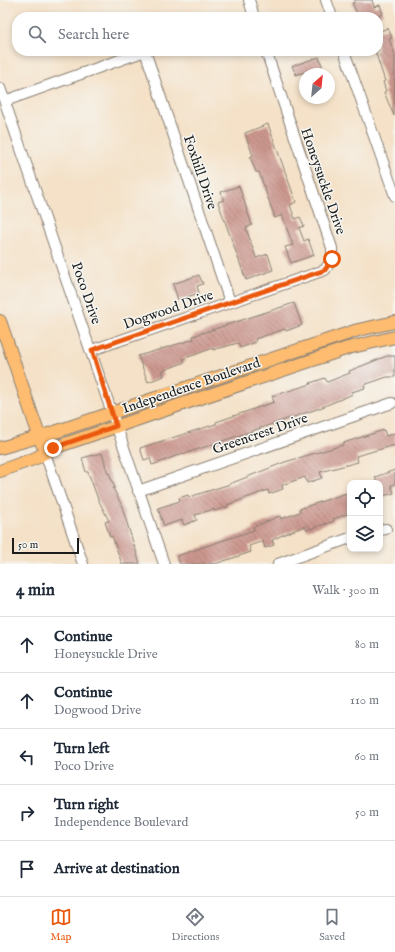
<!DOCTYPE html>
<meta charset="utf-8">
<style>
:root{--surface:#fff;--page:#f2f2f3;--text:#1f2937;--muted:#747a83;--line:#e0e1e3;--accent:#ea580c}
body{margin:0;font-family:"IM FELL English",serif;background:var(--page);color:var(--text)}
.controls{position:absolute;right:12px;bottom:12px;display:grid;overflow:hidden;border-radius:8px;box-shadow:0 2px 6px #0003}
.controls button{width:36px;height:36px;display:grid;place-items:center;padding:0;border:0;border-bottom:1px solid var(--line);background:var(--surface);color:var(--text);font:20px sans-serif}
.compass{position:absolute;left:299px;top:68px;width:36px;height:36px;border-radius:50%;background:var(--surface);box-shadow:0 2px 6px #0003;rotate:27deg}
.scale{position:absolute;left:12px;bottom:10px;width:67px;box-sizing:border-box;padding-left:4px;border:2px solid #1c1c1c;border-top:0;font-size:11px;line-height:14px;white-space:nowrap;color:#1c1c1c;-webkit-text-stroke:3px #f6f6f2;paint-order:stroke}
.stop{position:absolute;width:12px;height:12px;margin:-9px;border:3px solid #ea580c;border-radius:50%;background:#fff}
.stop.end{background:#ea580c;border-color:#fff;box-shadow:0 1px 4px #0008}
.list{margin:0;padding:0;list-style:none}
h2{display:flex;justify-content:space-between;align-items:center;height:52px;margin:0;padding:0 16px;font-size:17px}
h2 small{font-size:13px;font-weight:400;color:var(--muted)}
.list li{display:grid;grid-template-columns:26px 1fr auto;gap:12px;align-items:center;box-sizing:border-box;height:56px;padding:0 16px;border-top:1px solid var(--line)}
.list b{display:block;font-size:15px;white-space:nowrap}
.list p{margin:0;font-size:13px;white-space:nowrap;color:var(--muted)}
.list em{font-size:13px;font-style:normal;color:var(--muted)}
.icon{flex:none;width:22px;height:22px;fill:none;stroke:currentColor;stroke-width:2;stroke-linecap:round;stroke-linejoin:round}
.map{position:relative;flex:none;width:395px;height:564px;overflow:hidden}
.search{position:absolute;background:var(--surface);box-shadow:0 2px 6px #0003;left:12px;right:12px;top:12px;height:44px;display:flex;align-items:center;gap:10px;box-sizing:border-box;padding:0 14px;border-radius:16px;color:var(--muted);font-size:15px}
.sheet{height:332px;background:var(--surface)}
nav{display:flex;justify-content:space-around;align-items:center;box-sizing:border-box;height:56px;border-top:1px solid var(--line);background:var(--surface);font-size:11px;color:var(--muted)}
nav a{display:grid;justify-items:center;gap:2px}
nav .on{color:var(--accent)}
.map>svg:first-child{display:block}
.building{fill:url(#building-back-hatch)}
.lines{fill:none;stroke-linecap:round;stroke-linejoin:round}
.minor-casing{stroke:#887e72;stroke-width:12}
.major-casing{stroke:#887e72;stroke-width:14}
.minor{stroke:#fff;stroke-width:10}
.major{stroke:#fdbc6f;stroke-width:12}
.route{stroke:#ea580c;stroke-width:5}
.labels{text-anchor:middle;stroke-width:3;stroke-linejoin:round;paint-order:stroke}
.street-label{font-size:14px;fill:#1c1c1c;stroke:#f6f6f2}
</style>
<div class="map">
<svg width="395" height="564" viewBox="0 0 395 564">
<defs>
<pattern id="building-back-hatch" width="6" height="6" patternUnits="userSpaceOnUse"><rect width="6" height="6" fill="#cc978e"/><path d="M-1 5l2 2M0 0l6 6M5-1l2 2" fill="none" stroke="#a57a73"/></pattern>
</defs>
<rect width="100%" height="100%" fill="#f6f6f2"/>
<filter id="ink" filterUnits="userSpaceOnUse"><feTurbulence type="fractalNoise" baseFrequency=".025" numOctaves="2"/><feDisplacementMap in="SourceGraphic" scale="8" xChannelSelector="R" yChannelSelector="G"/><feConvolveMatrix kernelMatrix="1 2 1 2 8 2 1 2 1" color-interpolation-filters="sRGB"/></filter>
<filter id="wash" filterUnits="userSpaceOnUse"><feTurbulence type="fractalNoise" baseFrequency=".012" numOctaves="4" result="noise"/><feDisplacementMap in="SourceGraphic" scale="16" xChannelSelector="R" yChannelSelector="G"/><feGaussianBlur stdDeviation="0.9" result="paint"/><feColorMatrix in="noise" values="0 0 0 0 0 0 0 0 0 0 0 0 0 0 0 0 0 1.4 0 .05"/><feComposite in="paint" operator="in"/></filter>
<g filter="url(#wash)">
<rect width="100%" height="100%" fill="#f4e1c7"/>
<g id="blocks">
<g class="building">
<polygon points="354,0 372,0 374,7 380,5 383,14 375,17 359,17 352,3 355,2"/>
<polygon points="388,28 392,38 389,39 395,55 394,116 384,92 386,91 383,82 385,81 375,51 378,51 378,32"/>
<polygon points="319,57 325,74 301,73 296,75 292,66"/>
<polygon points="268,124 296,202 290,205 295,219 300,217 304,226 299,228 304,241 308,239 314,255 291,263 285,247 293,245 282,215 275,218 259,172 256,172 250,157 253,156 245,133"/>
<polygon points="239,186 252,225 246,228 256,258 268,254 273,270 246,280 218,202 224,200 221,192"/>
<polygon points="199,275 203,284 197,286 199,293 178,300 173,284"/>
<polygon points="294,303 302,325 286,331 285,329 255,339 256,342 240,348 238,343 213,350 213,348 183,359 185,362 162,371 164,376 148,382 138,356 178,344 194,339 193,336"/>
<polygon points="387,356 395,356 395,377 387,377 364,385 365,388 352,392 353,394 320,408 184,454 183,453 161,462 152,465 150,458 144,460 140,448 216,424 216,422 274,402 272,396 311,384 310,383 325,378 327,382 350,373 349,371"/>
<polygon points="384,430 386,436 395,433 395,445 356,456 358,462 320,472 322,478 307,483 305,477 282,485 283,489 269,494 268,490 227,505 228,507 214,511 214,509 195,515 197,520 184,525 182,520 164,526 158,508 180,501 179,498 188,495 189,497 227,485 285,462 343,445 343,443"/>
<polygon points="102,453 108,474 109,473 115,488 113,488 121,504 140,564 122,564 112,536 110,537 105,522 109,521 98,499 88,472 86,472 82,458"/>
<polygon points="395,470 395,485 391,485 394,493 380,497 380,483 377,483 375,477"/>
<polygon points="350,492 350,513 333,519 334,521 307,530 305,526 287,533 272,540 274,545 265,548 263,541 249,546 251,552 215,564 180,564 177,556 254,530 253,527 280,516 281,519 300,512 299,509"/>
</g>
</g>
</g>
<g filter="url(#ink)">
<use href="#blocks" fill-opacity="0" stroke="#887e72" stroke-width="1"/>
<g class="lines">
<defs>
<g id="minor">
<polyline points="249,0 254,17"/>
<polyline points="326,0 332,17"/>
<polyline points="344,51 395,196"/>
<polyline points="0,88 164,564"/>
<polyline points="5,101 145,51 230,302"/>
<polyline points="92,350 325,270 332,259 332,248 266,51"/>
<polyline points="45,453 83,564"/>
<polyline points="138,491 392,403"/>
<polyline points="380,530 386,529"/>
<polyline points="278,564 350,538"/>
</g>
<g id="major">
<polyline points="0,321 42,444"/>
<polyline points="0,448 52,433 358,330 395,322"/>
<polyline points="0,471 36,458 53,448 348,348 395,337"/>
</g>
</defs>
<use href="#minor" class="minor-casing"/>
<use href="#major" class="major-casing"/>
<use href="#minor" class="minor"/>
<use href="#major" class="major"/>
</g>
</g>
<g class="lines" filter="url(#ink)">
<polyline class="route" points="53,448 116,426 92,350 325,270 332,259"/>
</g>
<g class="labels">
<g class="street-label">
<text transform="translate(201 172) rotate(71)" y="5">Foxhill Drive</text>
<text transform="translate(324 181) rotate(71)" y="5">Honeysuckle Drive</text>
<text transform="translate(87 293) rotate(71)" y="5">Poco Drive</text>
<text transform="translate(168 309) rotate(-19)" y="5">Dogwood Drive</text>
<text transform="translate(191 385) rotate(-19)" y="5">Independence Boulevard</text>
<text transform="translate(260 433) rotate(-19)" y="5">Greencrest Drive</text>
</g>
</g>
</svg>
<div class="controls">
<button><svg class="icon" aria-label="locate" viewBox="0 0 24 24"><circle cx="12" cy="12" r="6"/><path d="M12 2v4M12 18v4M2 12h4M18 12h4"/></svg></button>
<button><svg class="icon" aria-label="layers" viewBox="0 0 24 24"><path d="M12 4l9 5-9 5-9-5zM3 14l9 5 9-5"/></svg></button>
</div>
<svg class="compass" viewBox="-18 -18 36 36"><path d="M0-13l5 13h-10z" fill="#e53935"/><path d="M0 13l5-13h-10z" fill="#747a83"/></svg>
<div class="scale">50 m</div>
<div class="stop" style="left:332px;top:259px"></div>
<div class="stop end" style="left:53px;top:448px"></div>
<div class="search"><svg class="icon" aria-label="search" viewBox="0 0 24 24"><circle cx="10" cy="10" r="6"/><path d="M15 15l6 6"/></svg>Search here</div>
</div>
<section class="sheet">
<h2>4 min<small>Walk · 300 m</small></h2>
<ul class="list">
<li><svg class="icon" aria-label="ahead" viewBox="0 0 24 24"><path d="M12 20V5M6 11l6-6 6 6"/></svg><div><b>Continue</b><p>Honeysuckle Drive</p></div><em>80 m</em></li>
<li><svg class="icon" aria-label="ahead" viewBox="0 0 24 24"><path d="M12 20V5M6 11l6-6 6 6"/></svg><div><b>Continue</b><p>Dogwood Drive</p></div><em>110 m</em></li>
<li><svg class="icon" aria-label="left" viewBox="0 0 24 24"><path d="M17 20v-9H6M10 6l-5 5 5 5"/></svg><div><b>Turn left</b><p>Poco Drive</p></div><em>60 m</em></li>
<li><svg class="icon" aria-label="right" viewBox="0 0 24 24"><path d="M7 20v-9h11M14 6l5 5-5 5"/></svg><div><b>Turn right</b><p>Independence Boulevard</p></div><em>50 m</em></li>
<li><svg class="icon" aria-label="arrive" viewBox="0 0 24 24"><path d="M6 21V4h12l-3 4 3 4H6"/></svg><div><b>Arrive at destination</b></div></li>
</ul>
</section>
<nav>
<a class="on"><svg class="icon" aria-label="map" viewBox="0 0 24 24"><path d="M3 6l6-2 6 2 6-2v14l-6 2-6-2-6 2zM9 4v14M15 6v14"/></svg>Map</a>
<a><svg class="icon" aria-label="directions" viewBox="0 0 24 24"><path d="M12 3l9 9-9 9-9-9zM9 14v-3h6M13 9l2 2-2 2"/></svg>Directions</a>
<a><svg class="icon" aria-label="saved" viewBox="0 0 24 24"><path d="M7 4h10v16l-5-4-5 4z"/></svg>Saved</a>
</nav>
